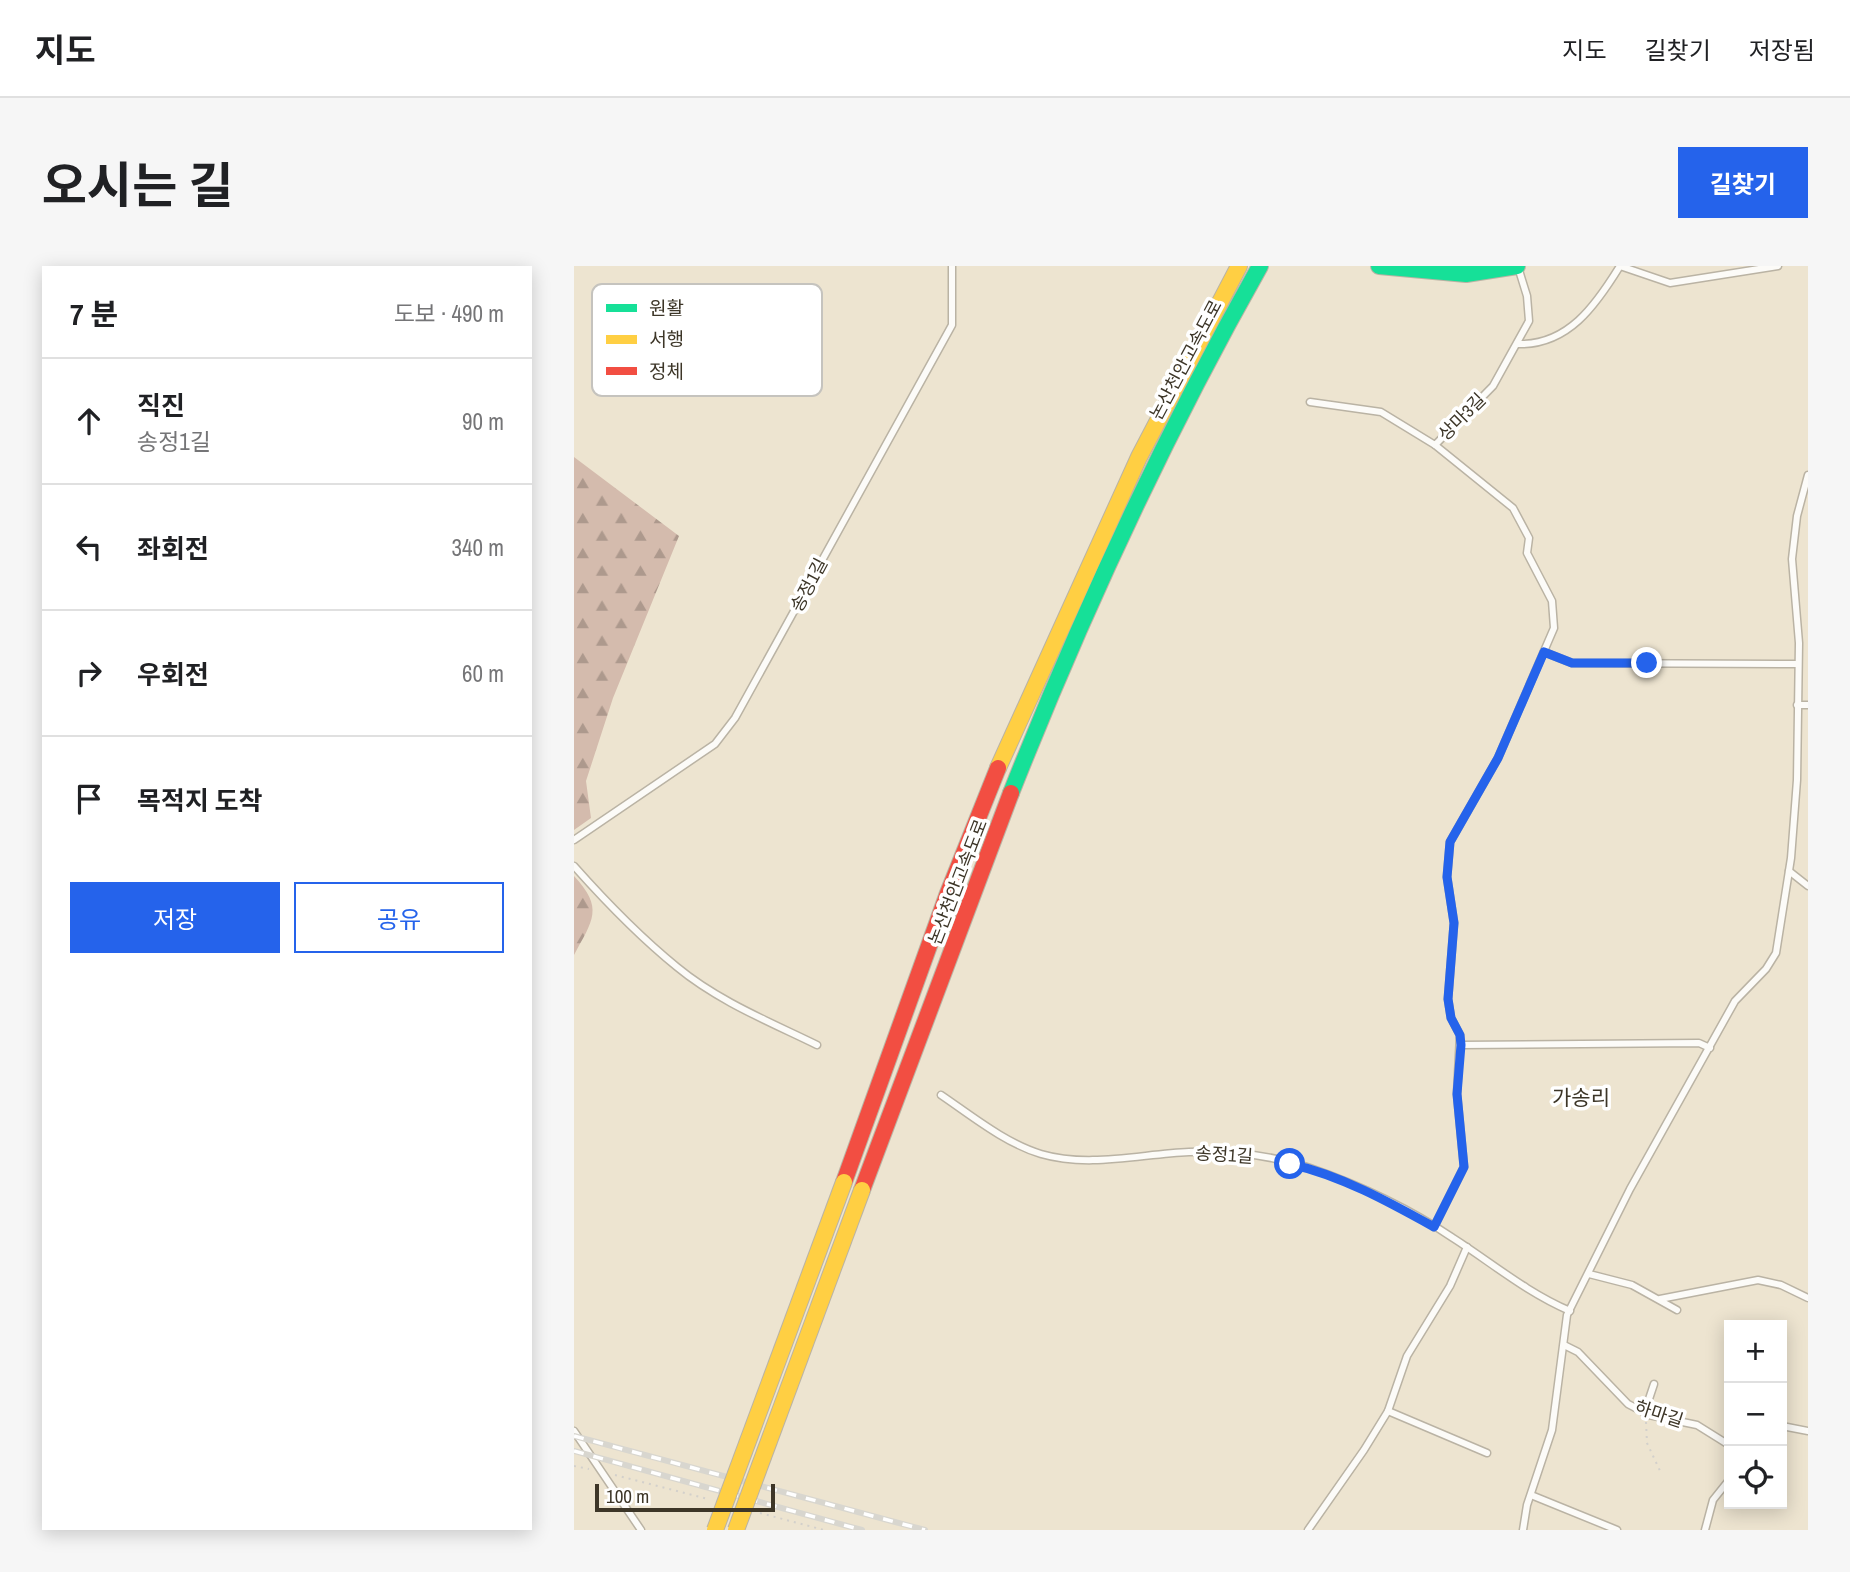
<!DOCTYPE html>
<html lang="ko">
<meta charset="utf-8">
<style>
:root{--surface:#fff;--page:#f6f6f6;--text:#202124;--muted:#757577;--line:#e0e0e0;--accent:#2563eb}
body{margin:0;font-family:"Archivo Narrow","Noto Sans KR",sans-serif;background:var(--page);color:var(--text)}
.controls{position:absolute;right:21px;bottom:21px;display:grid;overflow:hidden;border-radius:0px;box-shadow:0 4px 18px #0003}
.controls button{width:63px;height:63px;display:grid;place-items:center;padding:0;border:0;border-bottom:2px solid var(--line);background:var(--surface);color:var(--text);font:35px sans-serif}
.scale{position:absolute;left:21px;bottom:18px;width:180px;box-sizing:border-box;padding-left:7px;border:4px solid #3d3628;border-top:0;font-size:19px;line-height:24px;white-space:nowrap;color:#3d3628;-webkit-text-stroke:5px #fff;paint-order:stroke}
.stop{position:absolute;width:21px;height:21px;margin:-16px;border:5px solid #2563eb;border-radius:50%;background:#fff}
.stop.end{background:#2563eb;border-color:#fff;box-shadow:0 2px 7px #0008}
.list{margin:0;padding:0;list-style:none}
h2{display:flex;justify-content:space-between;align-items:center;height:91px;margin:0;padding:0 28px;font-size:30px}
h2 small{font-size:23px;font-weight:400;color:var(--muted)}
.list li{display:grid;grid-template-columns:46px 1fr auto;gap:21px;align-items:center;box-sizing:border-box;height:126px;padding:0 28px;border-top:2px solid var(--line)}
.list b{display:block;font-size:26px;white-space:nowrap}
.list p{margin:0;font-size:23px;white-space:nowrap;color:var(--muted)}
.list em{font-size:23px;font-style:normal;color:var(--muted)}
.actions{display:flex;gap:14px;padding:21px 28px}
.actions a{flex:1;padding:16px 0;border:2px solid var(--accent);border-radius:0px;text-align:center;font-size:24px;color:var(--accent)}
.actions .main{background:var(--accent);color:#fff}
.icon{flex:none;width:38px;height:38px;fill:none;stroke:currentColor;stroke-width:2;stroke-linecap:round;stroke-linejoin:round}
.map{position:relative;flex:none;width:1234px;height:1264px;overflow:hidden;border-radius:0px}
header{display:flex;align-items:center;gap:42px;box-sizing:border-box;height:98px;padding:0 35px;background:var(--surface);border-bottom:2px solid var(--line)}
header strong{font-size:33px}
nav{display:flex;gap:38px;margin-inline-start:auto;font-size:24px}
.intro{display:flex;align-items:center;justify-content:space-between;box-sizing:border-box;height:168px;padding:0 42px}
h1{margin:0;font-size:49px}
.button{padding:18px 32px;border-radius:0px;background:var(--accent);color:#fff;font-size:24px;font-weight:700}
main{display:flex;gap:42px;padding:0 42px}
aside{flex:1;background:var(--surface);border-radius:0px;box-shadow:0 4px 18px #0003}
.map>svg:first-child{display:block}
.forest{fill:url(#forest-firs)}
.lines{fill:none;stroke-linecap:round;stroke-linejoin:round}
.lane-casing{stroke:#bab3a4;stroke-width:9}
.fast-casing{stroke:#bab3a4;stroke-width:18}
.slow-casing{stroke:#bab3a4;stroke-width:18}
.jam-casing{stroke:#bab3a4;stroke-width:18}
.path{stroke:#d3d0cb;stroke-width:2;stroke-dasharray:2 5;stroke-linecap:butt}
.lane{stroke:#fcfbf8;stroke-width:6}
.fast{stroke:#16e098;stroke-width:16}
.slow{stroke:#ffcf43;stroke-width:16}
.jam{stroke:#f24e42;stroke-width:16}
.rail-casing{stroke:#d8d6cf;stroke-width:6}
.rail{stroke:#fff;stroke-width:3.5;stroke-dasharray:10;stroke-linecap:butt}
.slow-bridge-casing{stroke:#bab3a4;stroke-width:18;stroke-linecap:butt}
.slow-bridge{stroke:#ffcf43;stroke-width:16}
.route{stroke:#2563eb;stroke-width:9}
.labels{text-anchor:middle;stroke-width:7;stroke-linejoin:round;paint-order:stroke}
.street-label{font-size:18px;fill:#3d3628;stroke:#fff}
.quarter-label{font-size:21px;fill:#3d3628;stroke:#fff}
.key{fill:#fff;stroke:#c5c3be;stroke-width:2}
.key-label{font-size:19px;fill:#3d3628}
</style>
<header>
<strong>지도</strong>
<nav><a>지도</a><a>길찾기</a><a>저장됨</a></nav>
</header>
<div class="intro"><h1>오시는 길</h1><a class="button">길찾기</a></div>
<main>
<aside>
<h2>7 분<small>도보 · 490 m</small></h2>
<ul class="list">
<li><svg class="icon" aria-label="ahead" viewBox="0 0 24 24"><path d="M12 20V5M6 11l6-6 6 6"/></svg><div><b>직진</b><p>송정1길</p></div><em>90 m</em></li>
<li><svg class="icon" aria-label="left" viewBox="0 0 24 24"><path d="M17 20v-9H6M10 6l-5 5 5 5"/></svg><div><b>좌회전</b></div><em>340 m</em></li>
<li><svg class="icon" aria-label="right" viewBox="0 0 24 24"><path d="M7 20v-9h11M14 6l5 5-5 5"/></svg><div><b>우회전</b></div><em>60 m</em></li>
<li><svg class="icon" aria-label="arrive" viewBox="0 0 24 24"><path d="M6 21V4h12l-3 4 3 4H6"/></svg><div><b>목적지 도착</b></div></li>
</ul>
<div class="actions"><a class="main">저장</a><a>공유</a></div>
</aside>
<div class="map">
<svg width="1234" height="1264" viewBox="0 0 1234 1264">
<defs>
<pattern id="forest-firs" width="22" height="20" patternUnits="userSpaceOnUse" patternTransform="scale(1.75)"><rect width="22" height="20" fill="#d4bbad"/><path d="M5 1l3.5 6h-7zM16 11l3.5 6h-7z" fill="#ad998d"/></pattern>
</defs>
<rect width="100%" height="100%" fill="#ede4d0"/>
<g class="forest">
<polygon points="0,191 105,270 39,432 12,515 17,552 0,564"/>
<path d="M0,610c30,32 19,44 0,79z"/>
</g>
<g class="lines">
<defs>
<g id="lane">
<polyline points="1046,0 1096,17 1204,0"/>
<path d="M943,78c51,2 79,-39 103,-78"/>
<polyline points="736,136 807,146 861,179 919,120 955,55 953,30 944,1"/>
<polyline points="970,386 998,397 1224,398"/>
<polyline points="1223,439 1234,439"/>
<polyline points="0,574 141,478 161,452 378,59 378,0"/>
<path d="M0,600c32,36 66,71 103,101 41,34 93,55 140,78"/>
<polyline points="1215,605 1234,620"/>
<polyline points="887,779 1125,777 1136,782"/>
<path d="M367,829c31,21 64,48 100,59 48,14 100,0 148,-2 40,-1 83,3 121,16 49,17 100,41 143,70 39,25 73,54 117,73"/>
<polyline points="860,961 890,901 883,828 886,769 877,752 874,733 880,657 873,611 876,576 924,492 980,362 978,335 953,287 955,272 939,242 861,179"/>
<polyline points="1015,1008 1058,1019 1103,1044"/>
<polyline points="1086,1033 1184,1014 1207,1019 1234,1032"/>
<polyline points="990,1079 1004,1086 1054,1138 1075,1149 1123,1159 1155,1179"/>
<polyline points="814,1145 913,1187"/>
<polyline points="1075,1149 1074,1136 1080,1118"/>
<polyline points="1208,1160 1234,1165"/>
<polyline points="0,1165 67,1264"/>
<polyline points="957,1229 1043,1264"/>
<polyline points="734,1264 790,1184 814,1145 833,1090 876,1020 893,981"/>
<polyline points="949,1264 953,1239 978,1164 993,1049 1056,923 1161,735 1192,703 1202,687 1217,592 1223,514 1225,377 1218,293 1223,250 1234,209"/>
<polyline points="1131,1264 1139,1234 1155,1214"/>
</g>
<g id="fast">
<polyline points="805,0 892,8 943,0"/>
<path d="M437,527c72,-182 153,-357 249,-527"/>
</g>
<polyline id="slow" points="424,502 565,191 665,0"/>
<g id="jam">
<polyline points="270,916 374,627 424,502"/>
<polyline points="288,924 437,527"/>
</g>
</defs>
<use href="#lane" class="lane-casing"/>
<use href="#fast" class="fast-casing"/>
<use href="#slow" class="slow-casing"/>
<use href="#jam" class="jam-casing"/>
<g class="path">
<polyline points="1072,1156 1073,1177 1087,1207"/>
<polyline points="0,1200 15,1203"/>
<polyline points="41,1209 134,1233"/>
<polyline points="186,1247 250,1264"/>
</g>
<use href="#lane" class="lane"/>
<use href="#fast" class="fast"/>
<use href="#slow" class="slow"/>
<use href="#jam" class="jam"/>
<defs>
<g id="rail">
<polyline points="0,1170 351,1264"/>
<polyline points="0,1185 288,1264"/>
</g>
</defs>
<use href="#rail" class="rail-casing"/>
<use href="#rail" class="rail"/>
<defs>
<g id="slow-bridge">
<polyline points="141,1264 270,916"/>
<polyline points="162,1264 288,924"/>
</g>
</defs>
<use href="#slow-bridge" class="slow-bridge-casing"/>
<use href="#slow-bridge" class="slow-bridge"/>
</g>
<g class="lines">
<path class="route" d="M716,898c50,11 99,38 144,63l30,-60 -7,-73 4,-49 -1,-10 -9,-17 -3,-19 6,-76 -7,-46 3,-35 48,-84 46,-106 28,11h75"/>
</g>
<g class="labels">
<g class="street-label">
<text transform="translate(612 94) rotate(-62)" y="6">논산천안고속도로</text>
<text transform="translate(888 151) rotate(-45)" y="6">상마3길</text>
<text transform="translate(235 319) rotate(-62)" y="6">송정1길</text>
<text transform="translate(384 616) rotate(-69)" y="6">논산천안고속도로</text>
<text transform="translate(650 889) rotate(4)" y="6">송정1길</text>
<text transform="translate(1085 1148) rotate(18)" y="6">하마길</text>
</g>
<g class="quarter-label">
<text x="1007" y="839">가송리</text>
</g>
</g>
<rect x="18" y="18" width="230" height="112" rx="10" class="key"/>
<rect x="32" y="38" width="31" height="8" fill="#16e098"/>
<rect x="32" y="69" width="31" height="9" fill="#ffcf43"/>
<rect x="32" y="101" width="31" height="8" fill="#f24e42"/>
<g class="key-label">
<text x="75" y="49">원활</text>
<text x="75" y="80">서행</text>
<text x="75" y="112">정체</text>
</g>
</svg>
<div class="controls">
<button>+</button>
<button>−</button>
<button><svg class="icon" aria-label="locate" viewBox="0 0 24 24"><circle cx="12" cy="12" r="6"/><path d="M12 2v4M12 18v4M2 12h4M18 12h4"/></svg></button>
</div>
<div class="scale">100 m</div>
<div class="stop" style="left:716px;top:898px"></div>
<div class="stop end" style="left:1073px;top:397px"></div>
</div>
</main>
